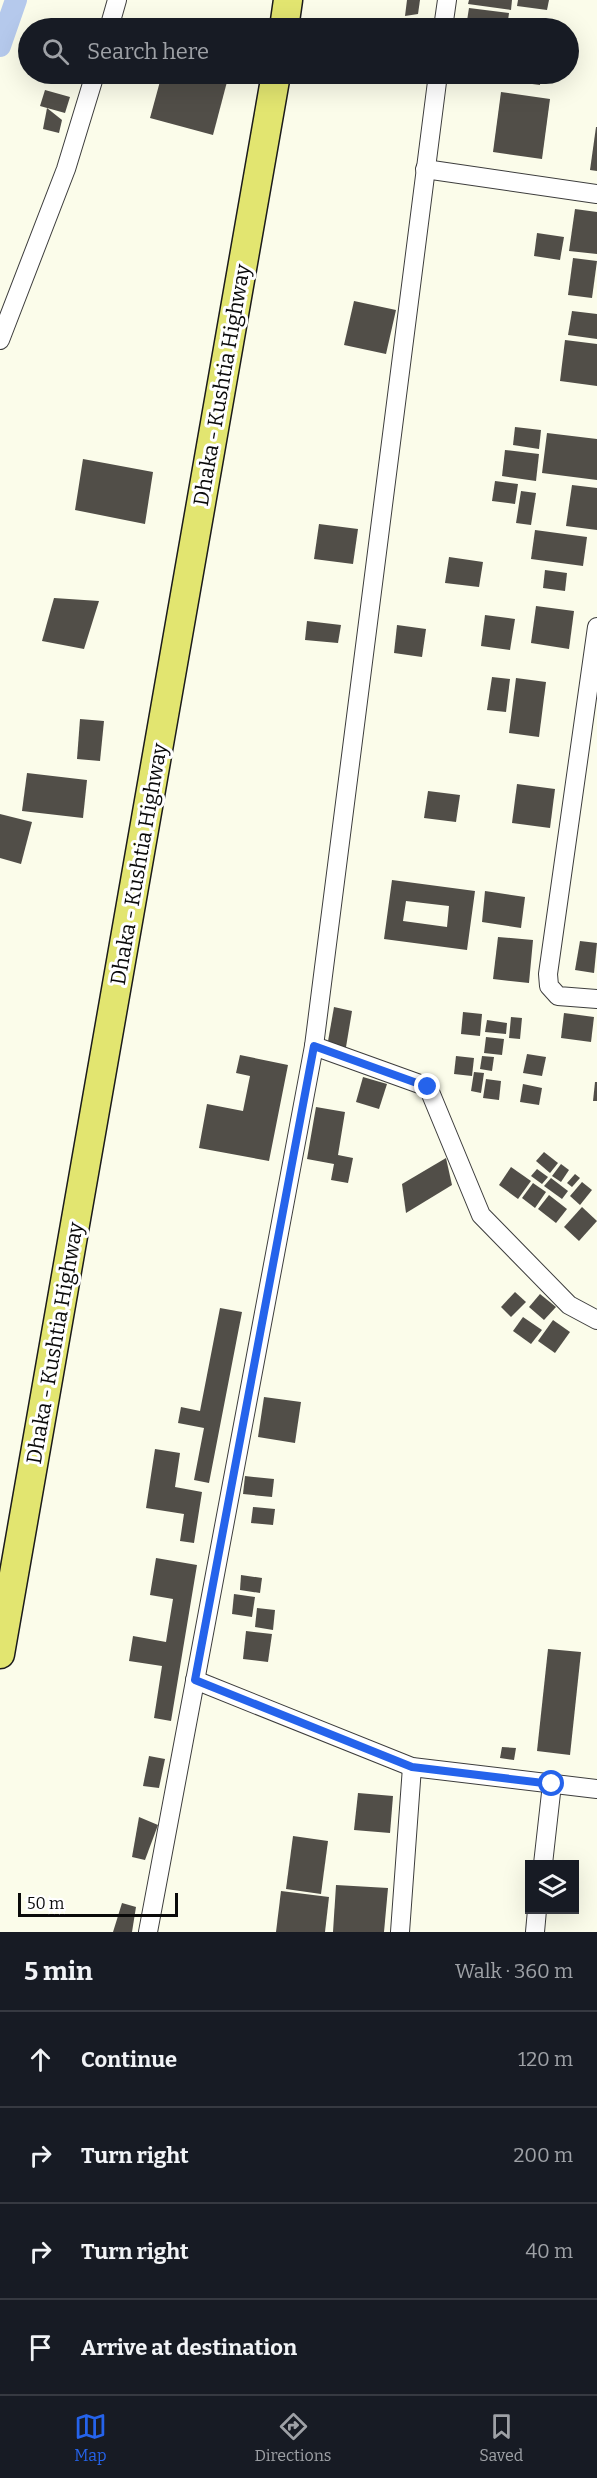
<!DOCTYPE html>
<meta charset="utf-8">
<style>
:root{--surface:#171b24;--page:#20242c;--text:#f1f3f6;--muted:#9ea1a6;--line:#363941;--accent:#2563eb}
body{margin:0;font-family:Bitter,serif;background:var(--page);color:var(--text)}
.controls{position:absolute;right:18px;bottom:18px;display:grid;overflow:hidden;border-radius:0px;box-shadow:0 6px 24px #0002}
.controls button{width:54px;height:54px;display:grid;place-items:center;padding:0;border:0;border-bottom:2px solid var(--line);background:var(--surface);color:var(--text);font:30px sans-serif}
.scale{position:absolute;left:18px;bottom:15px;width:160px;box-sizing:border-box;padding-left:6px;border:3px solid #0a0a0a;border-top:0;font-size:16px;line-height:21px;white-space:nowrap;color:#0a0a0a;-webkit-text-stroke:4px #fff;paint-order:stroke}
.stop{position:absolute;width:18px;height:18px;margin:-14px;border:4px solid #2563eb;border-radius:50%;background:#fff}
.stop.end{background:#2563eb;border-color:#fff;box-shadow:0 2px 6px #0008}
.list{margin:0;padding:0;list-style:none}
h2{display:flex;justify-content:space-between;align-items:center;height:78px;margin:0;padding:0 24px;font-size:26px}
h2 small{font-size:20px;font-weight:400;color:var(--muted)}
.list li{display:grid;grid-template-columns:39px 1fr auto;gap:18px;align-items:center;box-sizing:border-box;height:96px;padding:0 24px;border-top:2px solid var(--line)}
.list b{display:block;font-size:22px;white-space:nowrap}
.list em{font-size:20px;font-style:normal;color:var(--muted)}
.icon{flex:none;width:33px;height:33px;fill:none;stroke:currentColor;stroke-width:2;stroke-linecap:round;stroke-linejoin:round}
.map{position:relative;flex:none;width:597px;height:1932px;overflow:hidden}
.search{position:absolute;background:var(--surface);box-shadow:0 6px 24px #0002;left:18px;right:18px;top:18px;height:66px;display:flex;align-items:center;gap:15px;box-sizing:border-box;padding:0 21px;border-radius:33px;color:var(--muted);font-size:22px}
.sheet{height:462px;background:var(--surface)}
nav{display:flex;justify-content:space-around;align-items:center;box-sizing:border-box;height:84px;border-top:2px solid var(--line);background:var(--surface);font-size:16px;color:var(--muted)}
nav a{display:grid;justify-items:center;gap:3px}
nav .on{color:var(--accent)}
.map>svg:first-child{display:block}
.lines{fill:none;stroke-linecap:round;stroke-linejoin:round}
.canal{stroke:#b5c9ec;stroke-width:22}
.building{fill:#514e48;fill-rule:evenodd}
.minor-casing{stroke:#3d3d3d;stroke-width:20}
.primary-casing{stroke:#1b1b1b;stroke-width:31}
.minor{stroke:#fff;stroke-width:18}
.primary{stroke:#e2e570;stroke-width:28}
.route{stroke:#2563eb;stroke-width:8}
.labels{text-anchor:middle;stroke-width:6;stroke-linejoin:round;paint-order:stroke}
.street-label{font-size:21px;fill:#0a0a0a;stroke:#fff}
</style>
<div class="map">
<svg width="597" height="1932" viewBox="0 0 597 1932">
<rect width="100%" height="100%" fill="#fbfcea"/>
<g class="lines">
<polyline class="canal" points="0,46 16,0"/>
</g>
<g class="building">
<polygon points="407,0 420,0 418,14 405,16"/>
<polygon points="469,0 512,0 511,10 468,4"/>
<polygon points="518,0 549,0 547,10 517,6"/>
<polygon points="469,8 509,13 507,28 466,27"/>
<polygon points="162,74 211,74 228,78 213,135 150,118"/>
<polygon points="510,74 541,74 540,85 509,81"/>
<polygon points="45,90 70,97 65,113 40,106"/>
<polygon points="501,92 550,99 542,159 493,152"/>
<polygon points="47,108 62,120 59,133 43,129"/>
<polygon points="596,127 597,127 597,171 590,170"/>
<polygon points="575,209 597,212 597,254 569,251"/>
<polygon points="537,233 564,237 560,260 534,256"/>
<polygon points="573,258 597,261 592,298 568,295"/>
<polygon points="354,301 396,310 386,354 344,345"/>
<polygon points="572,311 597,314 597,339 568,335"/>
<polygon points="565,340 597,344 597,386 560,381"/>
<polygon points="515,427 541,430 539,449 513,445"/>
<polygon points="547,433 597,439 597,480 542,473"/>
<polygon points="505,450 539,454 536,481 502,476"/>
<polygon points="83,459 153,472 145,524 75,510"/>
<polygon points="495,481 518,484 515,504 492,501"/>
<polygon points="572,485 597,488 597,530 566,526"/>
<polygon points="521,491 536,493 531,525 516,523"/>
<polygon points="319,524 358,529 353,564 314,559"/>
<polygon points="535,530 587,537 583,566 531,559"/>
<polygon points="449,557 483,562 479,587 445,583"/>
<polygon points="545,570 567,573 565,591 543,588"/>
<polygon points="54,598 99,601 84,649 42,641"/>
<polygon points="536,606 574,611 569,649 531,643"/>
<polygon points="485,615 515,619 510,650 481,646"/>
<polygon points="307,621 341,625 338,643 305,640"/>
<polygon points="397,625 426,629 422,657 394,653"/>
<polygon points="492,677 510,679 506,712 487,710"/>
<polygon points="516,678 546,682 539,737 509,733"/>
<polygon points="80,719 104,721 100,761 77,759"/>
<polygon points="27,773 87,780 83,818 22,811"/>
<polygon points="517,784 555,789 550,828 512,823"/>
<polygon points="428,791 460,795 456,822 424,818"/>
<polygon points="0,814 32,822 21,864 0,858"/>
<path d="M392,880l83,11 -8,59 -83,-11zM406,901l43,5 -2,21 -44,-6z"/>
<polygon points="485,891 525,897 521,928 482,922"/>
<polygon points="498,937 533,940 529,983 493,979"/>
<polygon points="580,941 597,943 594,973 575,970"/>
<polygon points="334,1007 352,1011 346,1047 327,1047"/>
<polygon points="463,1012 482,1014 480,1036 461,1034"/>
<polygon points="564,1013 594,1017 591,1042 561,1038"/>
<polygon points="511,1017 522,1018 520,1039 509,1038"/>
<polygon points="487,1020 507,1023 506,1034 485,1032"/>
<polygon points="486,1037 504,1039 502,1055 484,1053"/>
<polygon points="527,1054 546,1057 542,1076 523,1073"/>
<polygon points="240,1055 288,1065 269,1161 199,1148 207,1104 243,1111 250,1076 236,1073"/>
<polygon points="456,1056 474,1058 472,1076 454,1074"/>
<polygon points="482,1056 494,1057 492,1071 480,1069"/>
<polygon points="474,1072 484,1073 481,1093 471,1091"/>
<polygon points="363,1077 387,1084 379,1109 356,1102"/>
<polygon points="486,1079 501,1081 499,1100 483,1098"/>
<polygon points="595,1082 597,1082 597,1101 593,1101"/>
<polygon points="523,1084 542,1088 539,1105 520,1102"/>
<polygon points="316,1107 345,1112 338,1155 353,1158 348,1183 331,1180 334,1164 307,1159"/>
<polygon points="544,1152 558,1163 550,1173 536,1161"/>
<polygon points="446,1158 452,1185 406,1213 402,1184"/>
<polygon points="561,1164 569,1170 561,1182 552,1176"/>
<polygon points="511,1167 531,1181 518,1199 499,1185"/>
<polygon points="537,1169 548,1177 542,1184 531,1176"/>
<polygon points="575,1174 580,1178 572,1187 567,1183"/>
<polygon points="551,1178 568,1191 562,1199 544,1186"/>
<polygon points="582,1182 592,1190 580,1205 570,1196"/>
<polygon points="533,1183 546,1192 535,1208 522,1198"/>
<polygon points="549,1195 567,1209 556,1223 538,1209"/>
<polygon points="582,1207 597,1221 579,1241 564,1227"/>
<polygon points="515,1292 526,1302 511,1317 501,1307"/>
<polygon points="540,1294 556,1307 544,1320 529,1307"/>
<polygon points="220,1308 242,1312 209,1483 194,1480 204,1428 178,1423 181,1407 200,1411"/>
<polygon points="523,1317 542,1330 531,1344 513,1331"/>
<polygon points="553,1320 570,1332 555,1353 538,1341"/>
<polygon points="264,1397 301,1402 295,1443 258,1437"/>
<polygon points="155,1449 180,1453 175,1487 202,1492 194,1543 180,1541 184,1514 146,1508"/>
<polygon points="245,1476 274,1479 272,1497 243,1494"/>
<polygon points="253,1507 275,1509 273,1525 251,1523"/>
<polygon points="156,1558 197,1565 171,1721 154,1718 162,1666 129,1661 133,1636 166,1642 173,1599 150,1595"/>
<polygon points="241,1575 262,1578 260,1593 240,1590"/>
<polygon points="234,1594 255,1597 252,1617 232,1614"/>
<polygon points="257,1608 275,1610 273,1630 255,1627"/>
<polygon points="246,1631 272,1634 268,1662 243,1659"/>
<polygon points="548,1649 581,1652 570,1755 537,1751"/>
<polygon points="502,1747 516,1748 514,1760 500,1758"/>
<polygon points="149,1756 165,1759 159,1788 143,1786"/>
<polygon points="358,1793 393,1796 390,1833 354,1830"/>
<polygon points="139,1817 158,1825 145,1860 132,1857"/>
<polygon points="293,1836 328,1841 321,1894 286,1889"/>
<polygon points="336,1885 388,1888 384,1932 333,1932"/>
<polygon points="281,1891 329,1897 325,1932 276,1932"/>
<polygon points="122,1903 136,1907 132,1932 113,1932"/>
</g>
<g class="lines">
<defs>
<g id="minor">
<polyline points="109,28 117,0"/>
<polyline points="443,28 447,0"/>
<polyline points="425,169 597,194"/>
<polyline points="0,340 66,169 95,74"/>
<polyline points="597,627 548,974 549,986 558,996 597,999"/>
<polyline points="314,1046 428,1087 481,1215 569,1305 597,1320"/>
<polyline points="195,1680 412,1767 597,1789"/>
<polyline points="543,1864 552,1784"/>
<polyline points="148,1932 314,1046 438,74"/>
<polyline points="400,1932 412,1767"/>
<polyline points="535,1932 537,1910"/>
</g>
<g id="primary">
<polyline points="284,28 288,0"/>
<polyline points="0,1654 276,74"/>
</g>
</defs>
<use href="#minor" class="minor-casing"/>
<use href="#primary" class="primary-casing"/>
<use href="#minor" class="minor"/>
<use href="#primary" class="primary"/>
</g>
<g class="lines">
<polyline class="route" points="428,1087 314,1046 195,1680 412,1767 552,1784"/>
</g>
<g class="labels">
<g class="street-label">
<text transform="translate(222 385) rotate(-80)" y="7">Dhaka - Kushtia Highway</text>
<text transform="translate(139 864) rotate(-80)" y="7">Dhaka - Kushtia Highway</text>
<text transform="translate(55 1343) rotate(-80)" y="7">Dhaka - Kushtia Highway</text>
</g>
</g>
</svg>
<div class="controls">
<button><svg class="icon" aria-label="layers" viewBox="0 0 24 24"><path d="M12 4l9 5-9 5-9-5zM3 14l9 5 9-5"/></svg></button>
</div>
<div class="scale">50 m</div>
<div class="stop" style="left:552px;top:1784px"></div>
<div class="stop end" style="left:428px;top:1087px"></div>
<div class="search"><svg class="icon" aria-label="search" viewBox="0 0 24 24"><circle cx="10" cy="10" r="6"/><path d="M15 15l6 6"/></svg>Search here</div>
</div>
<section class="sheet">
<h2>5 min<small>Walk · 360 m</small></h2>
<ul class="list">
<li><svg class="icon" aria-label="ahead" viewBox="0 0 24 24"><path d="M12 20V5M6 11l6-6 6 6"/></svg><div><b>Continue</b></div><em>120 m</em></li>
<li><svg class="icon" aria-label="right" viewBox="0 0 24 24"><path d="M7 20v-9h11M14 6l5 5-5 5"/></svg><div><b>Turn right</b></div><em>200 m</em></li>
<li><svg class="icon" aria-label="right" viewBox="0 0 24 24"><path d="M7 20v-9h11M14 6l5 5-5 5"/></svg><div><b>Turn right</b></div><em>40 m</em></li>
<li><svg class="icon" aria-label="arrive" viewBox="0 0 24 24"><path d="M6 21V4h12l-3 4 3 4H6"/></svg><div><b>Arrive at destination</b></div></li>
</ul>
</section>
<nav>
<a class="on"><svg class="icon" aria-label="map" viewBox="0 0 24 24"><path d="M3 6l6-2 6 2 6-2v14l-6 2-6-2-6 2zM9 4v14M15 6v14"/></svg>Map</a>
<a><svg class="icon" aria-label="directions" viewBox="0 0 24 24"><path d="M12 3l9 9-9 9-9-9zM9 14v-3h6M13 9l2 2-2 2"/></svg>Directions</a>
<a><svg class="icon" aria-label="saved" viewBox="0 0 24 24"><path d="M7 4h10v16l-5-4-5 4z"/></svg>Saved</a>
</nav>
